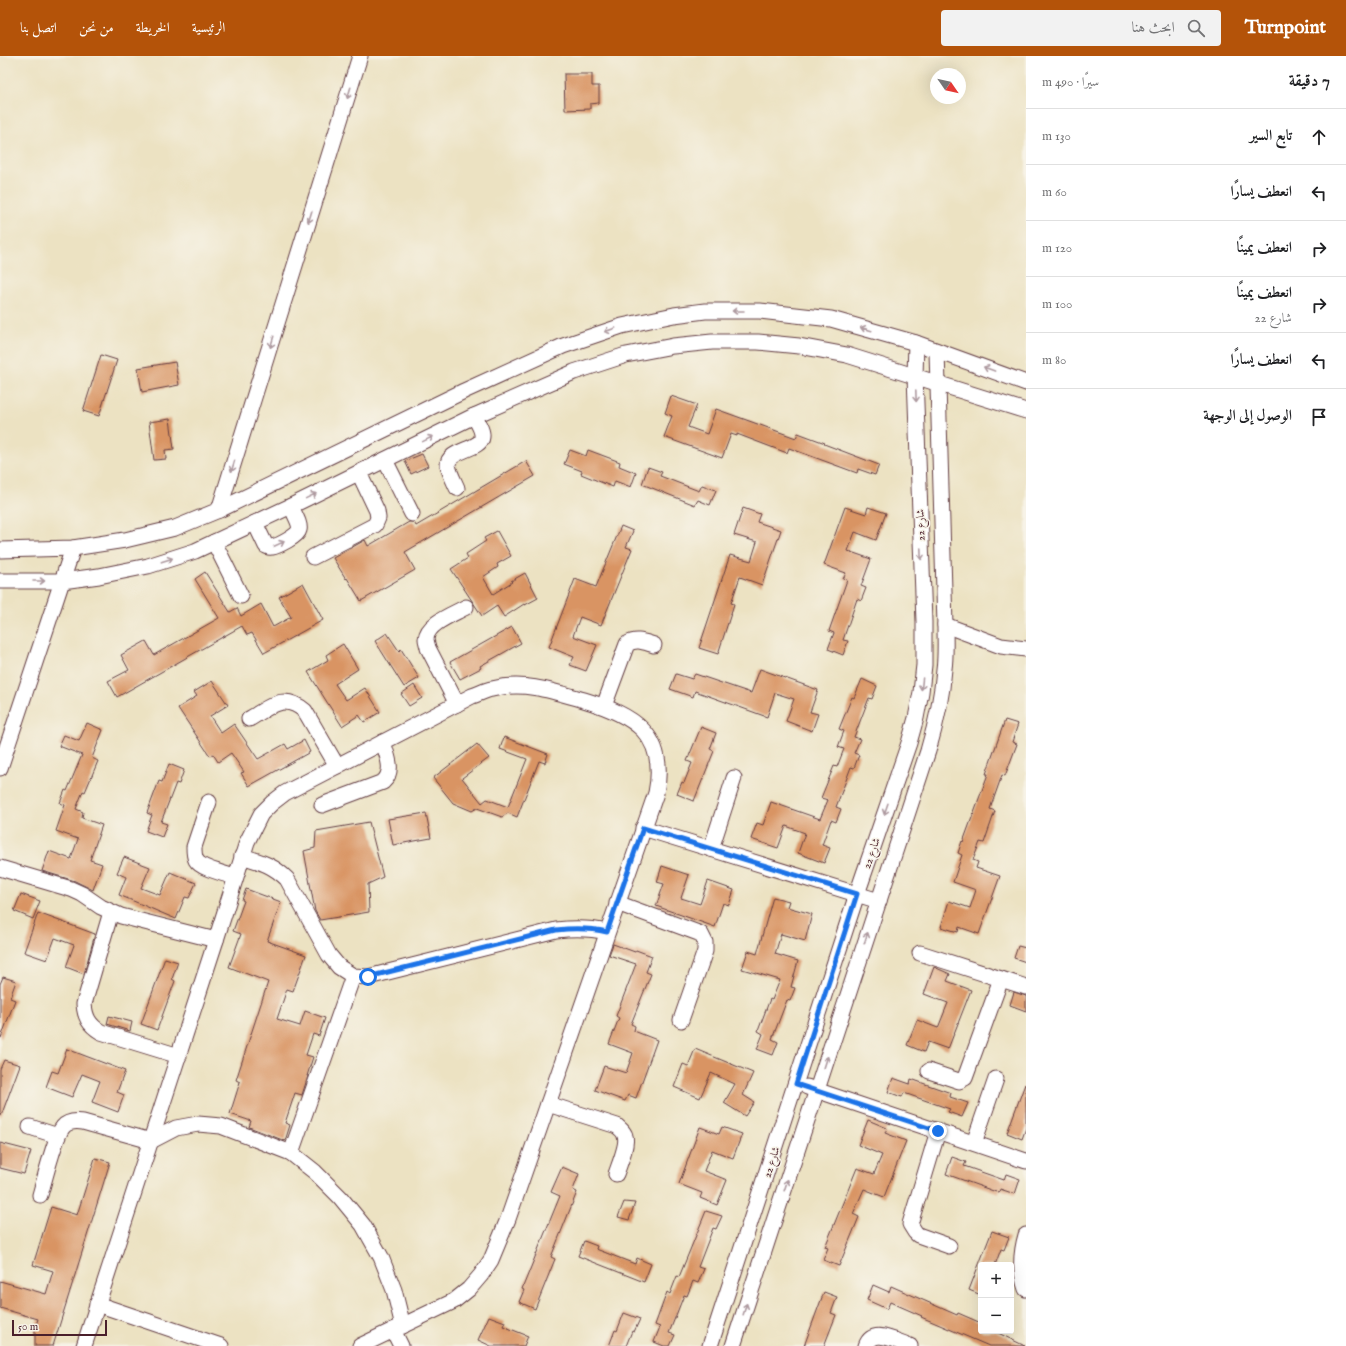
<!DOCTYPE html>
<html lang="ar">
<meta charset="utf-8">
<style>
:root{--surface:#fff;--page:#f2f2f2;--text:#202124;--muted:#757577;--line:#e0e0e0;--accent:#b45309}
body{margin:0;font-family:"IM FELL English",Amiri,serif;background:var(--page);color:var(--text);direction:rtl}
.controls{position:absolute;right:12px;bottom:12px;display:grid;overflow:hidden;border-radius:4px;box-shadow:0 4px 16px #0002}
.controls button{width:36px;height:36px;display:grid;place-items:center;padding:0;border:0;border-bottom:1px solid var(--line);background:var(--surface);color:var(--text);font:20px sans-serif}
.compass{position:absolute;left:930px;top:12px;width:36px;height:36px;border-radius:50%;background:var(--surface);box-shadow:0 4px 16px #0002;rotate:124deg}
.scale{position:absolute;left:12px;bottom:10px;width:95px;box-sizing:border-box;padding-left:4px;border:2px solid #4a1f2b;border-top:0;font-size:11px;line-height:14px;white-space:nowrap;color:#4a1f2b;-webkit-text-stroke:3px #f7f3e8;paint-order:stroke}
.stop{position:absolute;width:12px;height:12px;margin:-9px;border:3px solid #1a73e8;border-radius:50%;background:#fff}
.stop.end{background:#1a73e8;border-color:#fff;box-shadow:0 1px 4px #0008}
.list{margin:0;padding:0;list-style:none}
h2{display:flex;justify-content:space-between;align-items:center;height:52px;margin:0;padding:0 16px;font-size:17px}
h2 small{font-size:13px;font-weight:400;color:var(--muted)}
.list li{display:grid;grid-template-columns:26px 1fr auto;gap:12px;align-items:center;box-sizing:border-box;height:56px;padding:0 16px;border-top:1px solid var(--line)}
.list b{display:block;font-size:15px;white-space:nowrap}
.list p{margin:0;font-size:13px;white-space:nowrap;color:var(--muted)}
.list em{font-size:13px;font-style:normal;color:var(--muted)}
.icon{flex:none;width:22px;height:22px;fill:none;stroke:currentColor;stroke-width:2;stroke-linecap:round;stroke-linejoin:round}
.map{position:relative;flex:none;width:1026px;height:1290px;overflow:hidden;direction:ltr}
header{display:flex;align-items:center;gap:24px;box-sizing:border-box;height:56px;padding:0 20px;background:var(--accent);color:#fff}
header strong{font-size:19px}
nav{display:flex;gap:22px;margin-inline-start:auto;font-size:14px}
.search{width:280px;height:36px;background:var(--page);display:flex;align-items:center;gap:10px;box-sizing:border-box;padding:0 14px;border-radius:4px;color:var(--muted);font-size:15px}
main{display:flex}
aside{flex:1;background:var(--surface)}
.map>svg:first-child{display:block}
.building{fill:#d99463}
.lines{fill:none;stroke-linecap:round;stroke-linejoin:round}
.minor-casing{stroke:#623c42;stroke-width:17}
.minor{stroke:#fff;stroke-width:15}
.oneway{stroke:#ae9aa0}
.route{stroke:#1a73e8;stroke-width:5}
.labels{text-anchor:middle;stroke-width:3;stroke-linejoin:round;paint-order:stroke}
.street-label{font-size:11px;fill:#4a1f2b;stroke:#f7f3e8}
</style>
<header>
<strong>Turnpoint</strong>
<div class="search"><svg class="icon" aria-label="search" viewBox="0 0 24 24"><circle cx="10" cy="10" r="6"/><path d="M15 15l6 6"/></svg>ابحث هنا</div>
<nav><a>الرئيسية</a><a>الخريطة</a><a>من نحن</a><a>اتصل بنا</a></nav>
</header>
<main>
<aside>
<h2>7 دقيقة<small>سيرًا · 490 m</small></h2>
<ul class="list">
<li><svg class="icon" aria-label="ahead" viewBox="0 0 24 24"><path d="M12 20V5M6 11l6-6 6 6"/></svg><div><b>تابع السير</b></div><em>130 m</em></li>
<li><svg class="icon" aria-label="left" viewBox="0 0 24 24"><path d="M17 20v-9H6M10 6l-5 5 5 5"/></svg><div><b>انعطف يسارًا</b></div><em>60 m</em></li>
<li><svg class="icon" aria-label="right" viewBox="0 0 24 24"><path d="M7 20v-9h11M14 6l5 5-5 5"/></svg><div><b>انعطف يمينًا</b></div><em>120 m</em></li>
<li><svg class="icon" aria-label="right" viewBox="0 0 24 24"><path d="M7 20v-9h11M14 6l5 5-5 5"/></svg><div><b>انعطف يمينًا</b><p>شارع 22</p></div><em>100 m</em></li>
<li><svg class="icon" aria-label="left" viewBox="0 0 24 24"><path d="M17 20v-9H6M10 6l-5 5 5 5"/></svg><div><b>انعطف يسارًا</b></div><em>80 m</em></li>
<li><svg class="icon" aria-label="arrive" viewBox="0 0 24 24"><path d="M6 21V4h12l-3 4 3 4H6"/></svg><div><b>الوصول إلى الوجهة</b></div></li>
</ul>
</aside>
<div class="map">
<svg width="1026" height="1290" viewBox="0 0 1026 1290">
<rect width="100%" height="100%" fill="#f7f3e8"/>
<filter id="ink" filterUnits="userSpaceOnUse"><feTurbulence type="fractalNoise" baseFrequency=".025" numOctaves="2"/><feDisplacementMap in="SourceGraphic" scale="8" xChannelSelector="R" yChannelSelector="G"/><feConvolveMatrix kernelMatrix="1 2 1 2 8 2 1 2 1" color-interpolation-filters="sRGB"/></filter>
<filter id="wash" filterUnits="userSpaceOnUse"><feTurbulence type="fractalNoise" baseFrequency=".012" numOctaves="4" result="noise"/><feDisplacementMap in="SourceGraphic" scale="16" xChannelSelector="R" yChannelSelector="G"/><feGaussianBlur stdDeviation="0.9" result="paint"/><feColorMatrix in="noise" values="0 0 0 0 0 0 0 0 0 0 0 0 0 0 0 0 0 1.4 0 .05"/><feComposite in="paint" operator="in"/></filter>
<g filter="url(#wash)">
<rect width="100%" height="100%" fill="#ece2c2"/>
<g id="blocks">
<g class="building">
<polygon points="564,18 592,18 592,30 599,30 599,47 590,48 590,53 565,54"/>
<polygon points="101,299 117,304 99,360 83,355"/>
<polygon points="175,306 179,329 142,336 138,312"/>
<polygon points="671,340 697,349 688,371 707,378 716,353 796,382 798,377 825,387 824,388 879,409 875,419 858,413 857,417 789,392 787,397 737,378 737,380 731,378 722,402 664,381 672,360 665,357"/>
<polygon points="170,363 174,393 165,394 166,403 154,404 149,366"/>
<polygon points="570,394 586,400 588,394 620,406 619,410 636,417 631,431 615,425 613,431 581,418 582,415 564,408"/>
<polygon points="422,398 428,410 411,418 405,405"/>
<polygon points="526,405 535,420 405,496 415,514 361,545 347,522 346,523 333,502 365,484 368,490 409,466 414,466 416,470"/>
<polygon points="648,411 662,416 660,420 699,435 702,429 716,434 710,449 698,444 695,449 642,428"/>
<polygon points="845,451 866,458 868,451 886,457 876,484 855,476 848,495 871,503 861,530 866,532 861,545 857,543 843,584 848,585 843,599 828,593 834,577 829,575 847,524 843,523 846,517 824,509"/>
<polygon points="743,452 760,458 757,466 781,474 762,529 740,521 731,547 734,548 718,598 699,592 730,499 751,505 757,486 734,479"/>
<polygon points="621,470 633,475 626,491 632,493 601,569 580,561 573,580 597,589 586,615 570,609 574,601 549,591 575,523 596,531"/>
<polygon points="497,475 511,500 497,508 498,511 483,521 493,538 512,526 511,525 525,517 538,542 525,549 524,548 504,561 497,550 482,560 451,513 468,502 466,498 486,485 484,482"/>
<polygon points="205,516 230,556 237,552 241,560 261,548 273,571 291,561 279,541 303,527 323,564 264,597 252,577 247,579 242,570 117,641 108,625 129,614 121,599 146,585 154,599 219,562 195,523"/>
<polygon points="512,571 521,587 480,610 481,612 460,623 450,606"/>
<polygon points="387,577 399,595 401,593 419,622 404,631 375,585"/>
<polygon points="343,588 358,613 335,628 346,644 365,632 380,656 364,666 359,659 342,670 308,616 328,604 326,599"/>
<polygon points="760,613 818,634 810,656 818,658 812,675 786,665 794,643 775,637 767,661 695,635 693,641 670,633 676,618 692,623 695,618 751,637"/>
<polygon points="862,623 877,630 872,643 869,642 854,681 860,683 854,697 859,699 854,712 851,711 836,751 841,753 836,766 831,764 822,789 830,792 824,807 798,797 805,777 786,770 778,792 751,783 757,767 763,769 771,746 820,763 828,744 821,742 834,710 837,711 844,693 838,691 844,675 839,673 852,641 854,642"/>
<polygon points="212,625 228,649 210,660 221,677 234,668 258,703 285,688 288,693 304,684 310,696 249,730 241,717 244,716 231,697 218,706 213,698 210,700 178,652 197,640 194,636"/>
<polygon points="414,629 422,642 409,650 401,638"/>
<polygon points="1005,664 1018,668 1012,686 1017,688 1005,720 1002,719 990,753 995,755 984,787 980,786 973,804 978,806 976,812 1000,820 979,878 959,871 958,876 941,871 949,845 970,852 976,834 953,826 962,799 958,797 962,785 963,786 988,718 986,718"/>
<polygon points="87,667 103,674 92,702 98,705 85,736 83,735 76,753 83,756 82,762 102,769 90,804 102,808 93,834 75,825 42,815 49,795 71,803 78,783 56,775 65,749 60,747 65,734 67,735 82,699 59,690 64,679 79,685"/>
<polygon points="701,671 716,677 710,693 714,695 694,745 677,738 682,726 684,727 692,707 687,705"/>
<polygon points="504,681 548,698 545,707 539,705 517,761 508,757 502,761 477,752 472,755 453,747 433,722 477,688 489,702 462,722 482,747 487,743 508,751 527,703 500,693"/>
<polygon points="169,708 184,714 179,728 176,727 161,766 167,768 162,781 146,775 152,759 147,757 159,725 162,726"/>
<polygon points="426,757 431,782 393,789 388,763"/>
<polygon points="369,766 383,821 368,828 369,856 320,864 315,855 304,795 315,792 316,775"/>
<polygon points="124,801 150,811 141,832 160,839 170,816 196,827 189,842 185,841 176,863 119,839 126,821 117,817"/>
<polygon points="662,810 689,819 681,842 700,848 708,825 734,834 729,849 723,847 715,871 656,850 664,828 657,826"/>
<polygon points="246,833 281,846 267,885 306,899 293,935 287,933 277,963 300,970 305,955 325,962 319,980 313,978 306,999 313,1001 307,1020 308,1020 302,1039 295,1037 285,1067 290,1069 285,1085 249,1071 251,1065 230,1058 240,1026 236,1024 268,926 229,911 241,878 233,875 244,845 242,844"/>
<polygon points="21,838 40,845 33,863 14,855"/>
<polygon points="773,841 789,845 787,851 812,858 805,885 781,878 775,898 798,905 791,931 795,932 790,945 787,944 772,983 778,986 773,999 757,993 763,978 758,975 770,943 772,944 780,924 742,913 748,895 757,898"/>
<polygon points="38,857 95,878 84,918 66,911 74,889 55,882 47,904 24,896"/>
<polygon points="613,888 635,896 636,894 652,900 646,916 651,918 631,968 635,970 634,975 657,984 636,1042 628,1039 625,1045 595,1034 604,1010 626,1017 633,997 609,988 619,962 616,960 636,908 609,899"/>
<polygon points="1018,890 1026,892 1026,906 1014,902"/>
<polygon points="165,902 178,906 172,923 175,925 157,974 141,968"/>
<polygon points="934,911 950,918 947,925 971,934 948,993 928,986 924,996 907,989 917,964 938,972 948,947 924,938"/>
<polygon points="3,921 16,925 10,942 15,944 1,982 0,982 0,928"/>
<polygon points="1014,936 1026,940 1026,955 1010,949"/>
<polygon points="109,960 132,966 130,975 107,968"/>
<polygon points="67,993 125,1015 117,1036 124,1039 118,1056 92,1046 100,1025 82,1018 72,1041 46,1031 52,1015 58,1017"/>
<polygon points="695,993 753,1017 743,1039 754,1046 745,1060 724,1047 735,1028 711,1017 700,1042 674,1031 683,1008 688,1010"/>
<polygon points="4,1004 20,1009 1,1060 0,1060 0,1013"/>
<polygon points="893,1022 910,1028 911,1023 951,1037 950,1041 968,1047 962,1061 948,1056 950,1053 904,1037 902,1041 888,1036"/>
<polygon points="1025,1028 1026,1029 1026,1072 1022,1083 1007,1077"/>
<polygon points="868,1064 887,1072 885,1077 906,1085 884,1141 864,1133 853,1158 859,1161 839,1210 823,1204 828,1192 825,1191 857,1112 874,1118 882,1099 858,1089"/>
<polygon points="700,1071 719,1078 722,1071 742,1078 733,1102 712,1094 704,1115 727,1124 717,1149 700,1142 702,1137 679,1128"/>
<polygon points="0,1087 31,1095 24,1118 0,1112"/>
<polygon points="952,1101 966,1106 964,1110 1004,1124 1006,1118 1020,1123 1015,1138 1000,1133 999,1137 946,1118"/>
<polygon points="95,1102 110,1106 53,1290 35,1290 35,1272 38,1263 0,1252 0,1225 46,1238 53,1215 33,1209 51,1151 77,1159"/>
<polygon points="562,1111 579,1118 573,1134 577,1136 551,1201 555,1203 535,1253 519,1246 524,1234 522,1233 560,1140 551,1136"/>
<polygon points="624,1146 635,1147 629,1164 618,1161"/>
<polygon points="706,1155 722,1160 716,1173 713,1172 698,1211 704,1213 698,1227 693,1225 687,1240 684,1239 669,1277 675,1279 670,1290 664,1290 654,1286 660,1271 655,1269 667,1236 670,1238 677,1220 679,1221"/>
<polygon points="992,1175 1009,1181 1004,1194 1001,1193 995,1209 981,1209 981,1239 969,1234"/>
<polygon points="584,1185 597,1190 596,1193 635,1208 637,1202 651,1208 644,1226 578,1200"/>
<polygon points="873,1229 889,1236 891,1230 957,1259 958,1257 981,1267 981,1275 994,1275 1025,1290 989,1290 921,1261 922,1260 890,1246 887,1253 867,1244"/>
<polygon points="824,1236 837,1241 831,1257 836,1259 824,1290 804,1290"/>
<polygon points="624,1257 640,1263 634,1276 632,1275 626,1290 609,1290 615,1274 617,1275"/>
<polygon points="489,1260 505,1266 503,1270 528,1280 524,1290 491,1290 478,1284"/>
</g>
</g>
</g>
<g filter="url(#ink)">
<use href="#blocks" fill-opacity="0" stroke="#623c42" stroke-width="1"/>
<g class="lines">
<defs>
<g id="minor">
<polyline points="385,404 412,458"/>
<path d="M457,432c-3,-7 -8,-16 -9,-23 -1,-15 33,-15 34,-28 1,-7 -5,-15 -8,-21"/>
<polyline points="219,454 360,0"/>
<path d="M255,467l11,23c3,1 3,2 6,1 6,-1 26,-11 27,-17 2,-6 -6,-18 -8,-24"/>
<polyline points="214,486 241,540"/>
<polyline points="0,494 73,492 125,484 175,472 219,454 464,335 563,290 622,270 674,259 705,255 760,255 831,263 916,287 1026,327"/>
<polyline points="313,501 375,469 378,462 377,455 359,417"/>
<polyline points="0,525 62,525 99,520 148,510 195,495 291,450 474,360 574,316 626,299 673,290 712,286 758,286 799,290 847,299 1026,355"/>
<polyline points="945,569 1001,590 1026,593"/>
<path d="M457,648l-29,-56c0,-2 -2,-6 -2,-9 1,-16 28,-25 40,-32"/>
<path d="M604,650l23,-62c10,-6 17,-2 27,1"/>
<path d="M249,663c21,-12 34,-27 56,-8l32,55"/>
<polyline points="0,712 73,492"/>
<path d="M209,746l-15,45c0,5 0,9 2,13 5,9 30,14 39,17"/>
<path d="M322,749l61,-23c12,-11 4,-26 0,-40"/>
<polyline points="643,772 879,845"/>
<polyline points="711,793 734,722"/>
<path d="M242,800c19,6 31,9 45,23l42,76 10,12 14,9 15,1 188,-47c18,-2 34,-2 51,2"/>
<polyline points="0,812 71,833 82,838 101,851 121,860 216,884"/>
<polyline points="617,847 701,878 705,886 705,895 681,964"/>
<path d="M111,856l-27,92c1,13 5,21 17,28l78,24"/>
<polyline points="920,897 1026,931"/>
<polyline points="929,1015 959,1025 965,1022 1001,923"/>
<polyline points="807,1031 1026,1105"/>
<path d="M548,1048l69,22c3,3 7,5 8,10 3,8 -6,29 -9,38"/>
<polyline points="30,1071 58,1080"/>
<polyline points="938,1075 910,1168 915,1176 918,1179 949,1190"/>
<polyline points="974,1087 996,1023"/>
<polyline points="291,1097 353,920"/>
<path d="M40,1139c4,-13 15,-59 23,-68 5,-6 13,-6 20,-5l68,19 25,-13 22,-4 23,2 70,27 24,19 25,25 23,28 18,32 13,33 9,36"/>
<path d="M1026,1179c-5,17 -6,37 0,54"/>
<polyline points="97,1248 221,1290"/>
<polyline points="393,1274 401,1290"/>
<path d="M84,1290l132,-406 31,-98 14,-28 11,-11 13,-10 187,-97c7,-2 13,-6 20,-7 32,-8 61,2 92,11 49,15 84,34 72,93l-148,426 -17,41 -10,15 -12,14 -15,12 -94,45"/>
<polyline points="710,1290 857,838 909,687 916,662 921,636 924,609 924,566 915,320 916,287"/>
<path d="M733,1290l195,-595c8,-27 14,-54 16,-82 2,-14 1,-29 1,-44l-8,-274"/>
<path d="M866,1290c7,-19 29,-5 44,0"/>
</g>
</defs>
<use href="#minor" class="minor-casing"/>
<use href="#minor" class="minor"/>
</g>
<defs><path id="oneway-shaft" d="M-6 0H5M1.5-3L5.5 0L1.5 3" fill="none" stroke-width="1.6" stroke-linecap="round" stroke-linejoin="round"/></defs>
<g class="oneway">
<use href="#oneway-shaft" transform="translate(349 37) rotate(107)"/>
<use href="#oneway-shaft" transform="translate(310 161) rotate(107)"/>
<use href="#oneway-shaft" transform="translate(738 255) rotate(180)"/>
<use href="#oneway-shaft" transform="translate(866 273) rotate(-164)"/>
<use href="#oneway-shaft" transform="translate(610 274) rotate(161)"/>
<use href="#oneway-shaft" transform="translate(272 286) rotate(107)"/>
<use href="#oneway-shaft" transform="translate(989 313) rotate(-160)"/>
<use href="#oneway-shaft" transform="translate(916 340) rotate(88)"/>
<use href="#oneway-shaft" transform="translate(428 383) rotate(-26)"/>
<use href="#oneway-shaft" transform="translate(233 410) rotate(107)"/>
<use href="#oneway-shaft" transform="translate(311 440) rotate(-26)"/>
<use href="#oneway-shaft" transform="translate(279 488) rotate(-25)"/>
<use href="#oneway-shaft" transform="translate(921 498) rotate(88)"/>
<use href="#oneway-shaft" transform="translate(167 504) rotate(-18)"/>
<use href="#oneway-shaft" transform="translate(39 525)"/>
<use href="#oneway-shaft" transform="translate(922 628) rotate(96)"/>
<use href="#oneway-shaft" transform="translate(886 753) rotate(109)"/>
<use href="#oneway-shaft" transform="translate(866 882) rotate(-72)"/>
<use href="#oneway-shaft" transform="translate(826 1006) rotate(-72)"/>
<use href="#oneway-shaft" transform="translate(786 1129) rotate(-72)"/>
<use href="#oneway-shaft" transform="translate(745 1253) rotate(-72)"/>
</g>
</g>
<g class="lines" filter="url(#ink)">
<path class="route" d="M368,921l188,-47c18,-2 34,-2 51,2l36,-104 214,66 -61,190 142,47"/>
</g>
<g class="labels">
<g class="street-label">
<text transform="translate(920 469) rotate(-92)" y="4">شارع 22</text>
<text transform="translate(871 797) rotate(-71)" y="4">شارع 22</text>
<text transform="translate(771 1106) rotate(-72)" y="4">شارع 22</text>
</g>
</g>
</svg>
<div class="controls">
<button>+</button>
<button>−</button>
</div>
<svg class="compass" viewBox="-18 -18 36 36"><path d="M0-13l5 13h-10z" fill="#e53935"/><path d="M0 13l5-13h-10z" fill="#757577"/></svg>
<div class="scale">50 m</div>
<div class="stop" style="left:368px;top:921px"></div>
<div class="stop end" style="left:938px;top:1075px"></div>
</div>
</main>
